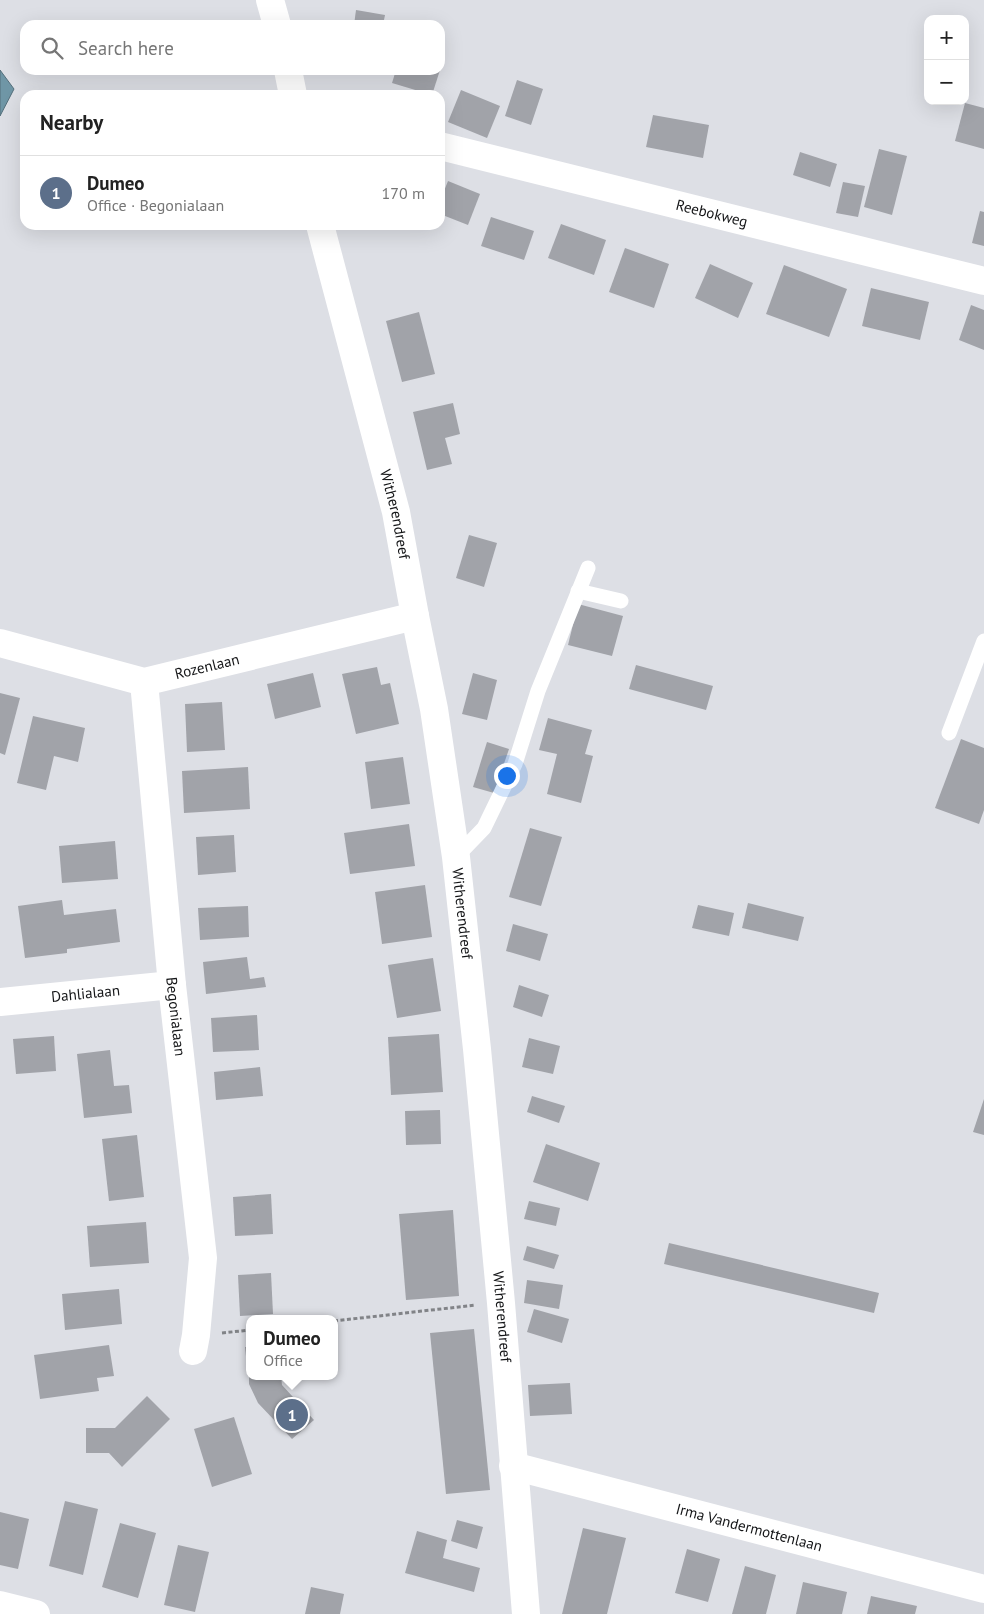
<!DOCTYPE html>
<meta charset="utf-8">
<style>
:root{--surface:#fff;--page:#f6f6f6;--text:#222;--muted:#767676;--line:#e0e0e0;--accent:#0b8043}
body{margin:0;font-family:"PT Sans",sans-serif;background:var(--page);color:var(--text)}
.controls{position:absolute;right:15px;top:15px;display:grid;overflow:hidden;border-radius:10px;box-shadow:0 5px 20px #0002}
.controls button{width:45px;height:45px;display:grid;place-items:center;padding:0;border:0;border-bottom:1px solid var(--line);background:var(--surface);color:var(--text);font:25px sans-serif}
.you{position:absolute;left:506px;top:775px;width:18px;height:18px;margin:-12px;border:4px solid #fff;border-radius:50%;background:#1a73e8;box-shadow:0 0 0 8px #1a73e833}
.badge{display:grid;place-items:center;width:32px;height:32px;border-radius:50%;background:var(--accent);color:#fff;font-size:16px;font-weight:700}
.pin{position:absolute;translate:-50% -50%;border:2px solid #fff;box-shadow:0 1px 5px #0006}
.popup{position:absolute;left:246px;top:1315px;width:92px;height:65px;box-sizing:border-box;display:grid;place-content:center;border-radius:10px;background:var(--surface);filter:drop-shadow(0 1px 4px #0005);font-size:16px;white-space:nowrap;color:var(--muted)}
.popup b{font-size:19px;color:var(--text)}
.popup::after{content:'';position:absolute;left:50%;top:100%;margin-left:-10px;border:10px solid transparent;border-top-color:var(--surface)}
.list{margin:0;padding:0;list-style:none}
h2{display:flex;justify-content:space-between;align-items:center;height:65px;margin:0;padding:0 20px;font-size:21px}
h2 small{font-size:16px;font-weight:400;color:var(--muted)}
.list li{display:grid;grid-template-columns:32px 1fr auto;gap:15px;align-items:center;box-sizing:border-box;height:75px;padding:0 20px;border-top:1px solid var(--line)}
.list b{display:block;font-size:19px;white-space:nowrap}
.list p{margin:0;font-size:16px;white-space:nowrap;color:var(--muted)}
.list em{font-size:16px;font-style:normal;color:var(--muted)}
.icon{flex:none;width:28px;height:28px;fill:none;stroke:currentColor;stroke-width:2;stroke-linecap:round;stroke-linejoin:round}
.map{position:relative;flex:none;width:984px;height:1614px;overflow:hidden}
.search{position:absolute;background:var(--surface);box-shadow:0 5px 20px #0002;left:20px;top:20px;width:425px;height:55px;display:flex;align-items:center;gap:12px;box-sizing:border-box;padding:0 18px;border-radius:15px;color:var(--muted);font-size:19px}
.panel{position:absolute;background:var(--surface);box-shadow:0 5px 20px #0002;left:20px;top:90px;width:425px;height:140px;border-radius:15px}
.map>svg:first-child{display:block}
.water{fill:#6f96a6;stroke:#546f7b}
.building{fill:#a1a3a9}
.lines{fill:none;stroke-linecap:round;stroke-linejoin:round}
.path{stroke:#818387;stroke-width:3;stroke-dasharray:4 2.5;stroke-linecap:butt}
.lane{stroke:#fff;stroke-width:15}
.street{stroke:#fff;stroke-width:28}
.labels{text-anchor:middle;stroke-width:5;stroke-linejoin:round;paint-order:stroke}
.street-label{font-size:15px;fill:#141517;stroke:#dddfe5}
</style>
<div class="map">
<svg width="984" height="1614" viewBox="0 0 984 1614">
<rect width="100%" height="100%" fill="#dddfe5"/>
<polygon class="water" points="0,70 14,89 0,116"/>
<g class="building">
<polygon points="356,10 385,15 383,25 354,25"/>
<polygon points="440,49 445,51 440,67"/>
<polygon points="396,70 440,70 432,95 392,83"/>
<polygon points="517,80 543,89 531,125 505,116"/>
<polygon points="461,90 500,106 487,138 448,122"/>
<polygon points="965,103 984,108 984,149 955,141"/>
<polygon points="653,115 709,125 703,158 646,147"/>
<polygon points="879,149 907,156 892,215 864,207"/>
<polygon points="800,152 837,164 830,187 793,175"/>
<polygon points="448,181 480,194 468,225 440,214 440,201"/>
<polygon points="843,182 865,186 858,217 836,213"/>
<polygon points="980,211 984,212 984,246 972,243"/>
<polygon points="491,217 534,231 524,260 481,246"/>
<polygon points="561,224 606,240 594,275 548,258"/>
<polygon points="625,248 669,264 654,308 609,292"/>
<polygon points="710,264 753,283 738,318 695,298"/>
<polygon points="784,265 847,289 829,337 766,314"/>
<polygon points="871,288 929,302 920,340 862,326"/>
<polygon points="971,305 984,310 984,350 959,340"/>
<polygon points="419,312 435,374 402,382 386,321"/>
<polygon points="453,403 460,434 445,438 452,464 427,470 413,412"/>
<polygon points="469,535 497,543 484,587 456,578"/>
<polygon points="578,604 623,616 612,656 568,645"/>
<polygon points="636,665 713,686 706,710 629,689"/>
<polygon points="377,667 381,685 390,683 399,724 356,734 342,674"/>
<polygon points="313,673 321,707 275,719 267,684"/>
<polygon points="473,673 497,680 487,720 462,714"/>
<polygon points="0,693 20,698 5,755 0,753"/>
<polygon points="222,702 225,750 187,752 185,704"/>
<polygon points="33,716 85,728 78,762 54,756 46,790 17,783"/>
<polygon points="548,718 592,730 585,754 593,756 581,803 547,794 557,754 539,750"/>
<polygon points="961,739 984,748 984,810 979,824 935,808"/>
<polygon points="487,742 509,749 494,793 473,787"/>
<polygon points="403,757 410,804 371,809 365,762"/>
<polygon points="248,767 250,809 184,813 182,771"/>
<polygon points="409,824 415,866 350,874 344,833"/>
<polygon points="530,828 562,837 541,906 509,897"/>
<polygon points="234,835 236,872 198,875 196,837"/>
<polygon points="115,841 118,879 62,883 59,846"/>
<polygon points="425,885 432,937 382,944 375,892"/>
<polygon points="62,900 64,915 116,909 120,942 67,949 67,953 25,958 18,906"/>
<polygon points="748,903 804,917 798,941 742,928"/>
<polygon points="698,905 734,913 729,936 692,928"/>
<polygon points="248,906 249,937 200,940 198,908"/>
<polygon points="513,924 548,934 540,961 506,951"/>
<polygon points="247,957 250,979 264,977 266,987 206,994 203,962"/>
<polygon points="433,958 441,1011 397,1018 388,965"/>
<polygon points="519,985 549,995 542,1017 513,1007"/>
<polygon points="257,1015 259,1050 213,1052 211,1018"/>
<polygon points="439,1034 443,1092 391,1095 388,1037"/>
<polygon points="54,1036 56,1071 16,1074 13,1039"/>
<polygon points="529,1038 560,1046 553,1074 522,1067"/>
<polygon points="110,1050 114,1086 129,1085 132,1113 84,1118 77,1054"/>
<polygon points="260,1067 263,1096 216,1100 214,1072"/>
<polygon points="532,1096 565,1106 559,1123 527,1112"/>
<polygon points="984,1099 984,1135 973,1132"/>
<polygon points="440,1110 441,1144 406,1145 405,1111"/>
<polygon points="137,1135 144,1197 109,1201 102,1139"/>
<polygon points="546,1144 600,1163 588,1201 533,1182"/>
<polygon points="271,1194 273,1234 235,1236 233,1197"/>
<polygon points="529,1201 560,1208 556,1226 524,1219"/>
<polygon points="453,1210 459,1296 406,1300 399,1214"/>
<polygon points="146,1222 149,1263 90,1267 87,1226"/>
<polygon points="669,1243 879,1293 874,1313 664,1264"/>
<polygon points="527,1246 559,1255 554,1269 523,1260"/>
<polygon points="271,1273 273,1314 240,1316 238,1275"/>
<polygon points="527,1280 563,1285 559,1309 524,1303"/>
<polygon points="119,1289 122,1324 65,1330 62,1294"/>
<polygon points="534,1309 569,1319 562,1343 527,1332"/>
<polygon points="474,1329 490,1490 446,1494 430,1333"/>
<polygon points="109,1345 114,1376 97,1378 99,1391 40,1399 34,1355"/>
<polygon points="245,1347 250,1347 250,1374 248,1374"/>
<polygon points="249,1376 281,1376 282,1385 314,1420 292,1439 258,1403 249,1384"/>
<polygon points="570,1383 572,1414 530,1416 528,1385"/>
<polygon points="147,1396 170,1419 122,1467 109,1453 86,1453 86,1428 115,1428"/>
<polygon points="234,1417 252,1474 212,1487 194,1429"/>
<polygon points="65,1501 98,1509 83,1575 49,1566"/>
<polygon points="0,1512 29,1519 18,1569 0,1565"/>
<polygon points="457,1520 483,1527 477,1549 451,1541"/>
<polygon points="120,1523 156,1533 138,1598 102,1587"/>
<polygon points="583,1528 626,1538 607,1614 562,1614"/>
<polygon points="417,1531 447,1540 443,1558 480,1568 474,1592 405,1573"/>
<polygon points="178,1545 209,1552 195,1612 164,1605"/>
<polygon points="687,1549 720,1559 708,1602 675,1593"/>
<polygon points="745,1566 776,1575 766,1614 732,1614"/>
<polygon points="803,1582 847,1592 842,1614 796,1614"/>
<polygon points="311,1587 344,1594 340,1614 305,1614"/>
<polygon points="871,1596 917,1606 915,1614 867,1614"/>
</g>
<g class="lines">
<g class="path">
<polyline points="334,1321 476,1305"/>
<polyline points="222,1333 250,1330"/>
</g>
<g class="lane">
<polyline points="578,591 621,601"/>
<polyline points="949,733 984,641"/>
<polyline points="456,857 484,828 515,764 538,691 588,568"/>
</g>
<g class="street">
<polyline points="270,0 277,25"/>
<polyline points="288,70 293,95"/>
<path id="s1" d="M440,146l544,135"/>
<path id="s2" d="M320,225l76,287 19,104 19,93 22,148 21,192 24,254 25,311"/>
<path id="s3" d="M0,643l144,39 271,-66"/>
<path id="s4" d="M144,682l28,303 31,273 -7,77 -3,16"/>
<path id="s5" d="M0,1002l172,-17"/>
<path id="s6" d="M513,1466l471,123"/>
<polyline points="0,1605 36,1614"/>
</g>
</g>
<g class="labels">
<g class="street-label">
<text dy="5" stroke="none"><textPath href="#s1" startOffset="280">Reebokweg</textPath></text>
<text dy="5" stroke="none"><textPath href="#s2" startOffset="299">Witherendreef</textPath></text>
<text dy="5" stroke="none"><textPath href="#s3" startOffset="214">Rozenlaan</textPath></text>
<text dy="5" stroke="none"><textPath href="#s2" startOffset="704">Witherendreef</textPath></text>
<text dy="5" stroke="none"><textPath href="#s5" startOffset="86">Dahlialaan</textPath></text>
<text dy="5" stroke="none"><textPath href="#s4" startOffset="336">Begonialaan</textPath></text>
<text dy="5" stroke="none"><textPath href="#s2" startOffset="1109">Witherendreef</textPath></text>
<text dy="5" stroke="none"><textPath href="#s6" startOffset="244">Irma Vandermottenlaan</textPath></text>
</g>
</g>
</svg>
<div class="controls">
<button>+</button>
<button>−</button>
</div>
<div class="you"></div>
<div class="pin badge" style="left:292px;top:1415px;background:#5c6f8a">1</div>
<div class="popup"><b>Dumeo</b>Office</div>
<div class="search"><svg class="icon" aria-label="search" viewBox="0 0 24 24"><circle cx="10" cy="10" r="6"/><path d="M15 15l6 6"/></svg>Search here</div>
<section class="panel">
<h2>Nearby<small></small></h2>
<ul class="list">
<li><span class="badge" style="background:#5c6f8a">1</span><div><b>Dumeo</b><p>Office · Begonialaan</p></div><em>170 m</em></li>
</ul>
</section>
</div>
